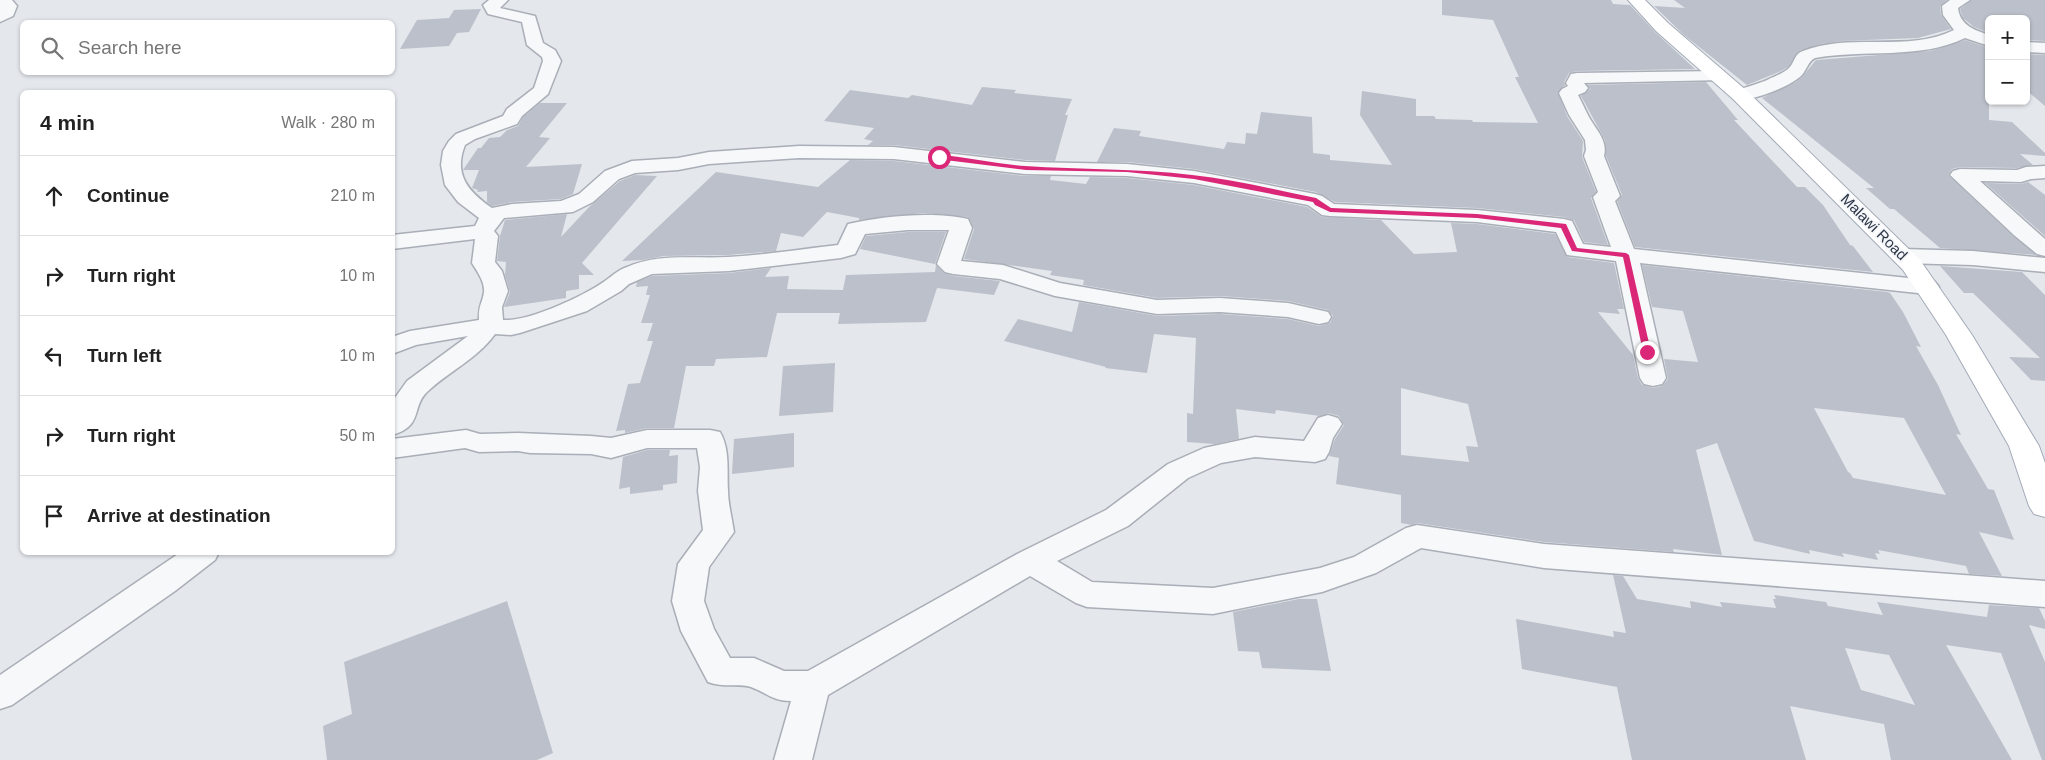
<!DOCTYPE html>
<meta charset="utf-8">
<style>
:root{--surface:#fff;--page:#f6f6f6;--text:#222;--muted:#767676;--line:#e0e0e0}
body{margin:0;font-family:Arial,sans-serif;background:var(--page);color:var(--text)}
.controls{position:absolute;right:15px;top:15px;display:grid;overflow:hidden;border-radius:8px;box-shadow:0 1px 4px #0004}
.controls button{width:45px;height:45px;display:grid;place-items:center;padding:0;border:0;border-bottom:1px solid var(--line);background:var(--surface);color:var(--text);font:25px sans-serif}
.stop{position:absolute;width:15px;height:15px;margin:-11px;border:4px solid #db2777;border-radius:50%;background:#fff}
.stop.end{background:#db2777;border-color:#fff;box-shadow:0 1px 5px #0008}
.list{margin:0;padding:0;list-style:none}
h2{display:flex;justify-content:space-between;align-items:center;height:65px;margin:0;padding:0 20px;font-size:21px}
h2 small{font-size:16px;font-weight:400;color:var(--muted)}
.list li{display:grid;grid-template-columns:32px 1fr auto;gap:15px;align-items:center;box-sizing:border-box;height:80px;padding:0 20px;border-top:1px solid var(--line)}
.list b{display:block;font-size:19px;white-space:nowrap}
.list em{font-size:16px;font-style:normal;color:var(--muted)}
.icon{flex:none;width:28px;height:28px;fill:none;stroke:currentColor;stroke-width:2;stroke-linecap:round;stroke-linejoin:round}
.map{position:relative;flex:none;width:2045px;height:760px;overflow:hidden}
.search{position:absolute;background:var(--surface);box-shadow:0 1px 4px #0004;left:20px;top:20px;width:375px;height:55px;display:flex;align-items:center;gap:12px;box-sizing:border-box;padding:0 18px;border-radius:8px;color:var(--muted);font-size:19px}
.panel{position:absolute;background:var(--surface);box-shadow:0 1px 4px #0004;left:20px;top:90px;width:375px;height:465px;border-radius:8px}
.map>svg:first-child{display:block}
.building{fill:#bbc0ca;fill-rule:evenodd}
.lines{fill:none;stroke-linecap:round;stroke-linejoin:round}
.minor-casing{stroke:#a9aeb7;stroke-width:3}
.major-casing{stroke:#a3abb8;stroke-width:2}
.minor{fill:#f7f8fa;fill-rule:evenodd}
.major{fill:#fff;fill-rule:evenodd}
.route{fill:#db2777}
.labels{text-anchor:middle;stroke-width:4;stroke-linejoin:round;paint-order:stroke}
.street-label{font-size:15px;fill:#2b3445;stroke:#f4f6f9}
</style>
<div class="map">
<svg width="2045" height="760" viewBox="0 0 2045 760">
<rect width="100%" height="100%" fill="#e4e7ec"/>
<g class="building">
<polygon points="1442,0 1611,0 1613,4 1630,5 1655,32 1695,69 1577,71 1569,73 1564,82 1565,85 1558,92 1567,116 1583,141 1582,157 1596,192 1591,198 1608,245 1584,242 1574,220 1564,217 1477,208 1335,202 1316,192 1194,169 1127,162 1097,162 1114,128 1141,131 1139,136 1224,149 1227,142 1245,144 1246,133 1257,134 1261,112 1312,117 1313,153 1330,155 1330,160 1392,165 1360,115 1362,91 1416,99 1416,116 1434,116 1436,119 1472,120 1473,122 1538,123 1515,77 1519,77 1493,20 1442,15"/>
<polygon points="1674,0 1947,0 1940,6 1941,15 1951,29 1918,38 1840,41 1821,44 1799,51 1788,67 1781,71 1747,85 1684,35 1654,6 1685,8"/>
<polygon points="1972,0 2045,0 2045,41 2026,40 2026,19 1989,19 1989,33 1974,27 1963,18 1960,9"/>
<polygon points="481,9 469,32 457,33 449,46 400,49 417,20 449,18 454,10"/>
<polygon points="1965,40 1989,48 1989,120 2012,122 2045,153 2045,156 2020,154 2033,165 2017,168 1960,167 1952,169 1948,175 2014,237 2036,255 1940,248 1894,209 1890,209 1866,188 1874,188 1762,98 1796,82 1802,77 1816,60 1930,51"/>
<polygon points="2026,54 2045,55 2045,106 2026,90"/>
<polygon points="1706,82 1738,120 1734,120 1797,187 1805,187 1823,205 1850,245 1853,246 1873,272 1635,247 1617,201 1622,195 1606,156 1605,140 1581,96 1590,89 1588,85"/>
<polygon points="982,87 1016,90 1014,93 1072,99 1065,115 1068,115 1055,161 1025,160 894,145 868,145 873,141 864,139 874,128 824,121 850,90 908,98 912,95 972,105"/>
<polygon points="540,103 567,103 539,137 550,138 526,167 582,164 573,194 561,199 512,202 492,206 487,202 487,191 477,192 478,190 472,188 479,170 463,170 478,148 481,148 489,138 500,137 507,130 518,126 523,117"/>
<path d="M850,160l44,1 131,15h26l-1,4 36,4 4,-7 37,1 67,7 113,22 15,10 59,3 33,34 43,-2 -6,-29 26,1 78,10 12,23 47,6 10,46h-7l3,5 -22,-2 35,43 5,23 4,7 11,3 9,-2 6,-7 -4,-20 34,3 -15,-51 -31,-4 -10,-42 245,27 3,1 13,19 18,35 -5,-1 22,39 23,50 -5,-1 32,55 6,1 20,50 -35,-8 23,44 -33,-2 -3,-8 -88,-16 2,4 -5,-1 3,7 -36,-7 2,4 -35,-7 1,4 -56,-13 -37,-98 -21,7 26,105 -49,-6 1,3 -130,-10 -127,-19 -5,2 -11,-2v-28l-65,-11 3,-26 -10,-2 6,-17 9,-14 -5,-9 -10,-3 -9,3 -44,-6 -1,4 -39,-5 3,30 -24,5 -28,-2v-29l6,1 3,-76 -42,-4 -7,39 -42,-5 1,-1 -102,-26 14,-22 54,13 7,-30 78,14 63,-2 68,5 31,7 11,-3 3,-7 -5,-6 -40,-9 -68,-5 -63,2 -74,-13 1,-5 -34,-5 2,-4 -88,-12 10,-30 -6,-12 -44,-4 -65,7v-2l-32,-6 -24,25 -22,-4 -5,18 -48,4 -64,1 -22,4 -20,1 94,-89 102,15zM1401,388l67,16 10,43 -12,-1 3,16 -68,-7zM1814,408l90,10 42,77 -93,-17 -3,-5 -2,-1z"/>
<polygon points="635,175 657,176 582,263 594,275 579,275 579,289 566,291 566,298 504,307 510,292 505,275 506,262 497,261 500,236 505,220 567,214 561,237 590,206 620,181"/>
<polygon points="2028,182 2045,195 2045,236 1985,183 2021,184"/>
<polygon points="908,232 946,232 935,264 860,249 866,236"/>
<polygon points="936,265 944,273 953,276 1000,281 994,295 937,288 926,322 838,324 840,313 777,313 767,357 716,359 714,366 686,366 674,428 647,428 625,433 625,430 616,431 628,384 640,383 653,341 647,341 653,323 641,323 650,295 646,295 648,286 636,287 637,282 652,276 729,273 771,268 765,277 789,276 787,289 843,290 846,275 935,272"/>
<polygon points="1940,266 2022,272 2045,295 2045,381 2031,380 2009,357 2040,358 1973,293 1964,293"/>
<polygon points="835,363 833,412 779,416 783,366"/>
<polygon points="794,433 794,467 732,474 734,439"/>
<polygon points="647,450 670,450 669,456 678,455 677,483 663,485 663,490 630,494 630,487 619,489 623,457"/>
<path d="M1613,575l10,1 14,23 54,9 -1,-7 32,6 -2,-5 56,6 -3,-9h3l-2,-4 52,7 2,4 55,9 -6,-13 110,15 2,-12 50,3 6,13v8l-16,-4 16,37v98h-3l-41,-107 -55,-8 66,115h-121l-7,-36 -94,-18 16,54h-174l-15,-73 -95,-18 -6,-50 98,18 -1,-6 13,2zM1845,648l44,7 26,50 -54,-15z"/>
<polygon points="1299,599 1317,599 1331,671 1262,668 1259,652 1238,651 1233,612"/>
<polygon points="507,601 553,753 537,760 327,760 323,726 352,714 344,662"/>
</g>
<g class="lines">
<defs>
<g id="minor">
<polygon points="0,0 12,0 17,6 13,16 0,22"/>
<path d="M489,0h19l-8,8 35,8 8,27 12,7 6,11 -13,33 -26,22 -5,8 -42,15 -10,6c-12,30 4,47 27,63l20,-4 49,-3 18,-7 26,-23 27,-10 46,-3 31,-6 90,-6 95,1 131,15 102,2 67,7 121,23 7,2 12,8 143,6 87,9 8,2 11,23 28,3 -18,-50 5,-5 -14,-36 2,-6 -1,-10 -16,-25 -10,-22 3,-4 6,-3 -2,-3 5,-9 6,-1 141,-2 6,1 3,4 -3,4 -140,3 4,5 -3,4 -7,3c4,7 7,15 11,22 7,13 19,23 15,39l16,40 -5,5 19,48 293,31 8,2 4,5 -4,5 -8,2 -287,-31 26,115 -4,6 -9,2 -9,-2 -4,-6 -24,-117 -49,-6 -11,-23 -79,-10 -147,-6 -8,-1 -14,-10 -114,-22 -67,-7 -102,-2 -131,-15 -95,-1 -90,6 -31,6 -43,3 -16,6 -26,23 -20,10 -69,6 -10,13 4,5 -3,26 7,9 6,20 -6,16 1,13c25,2 81,-24 102,-39 7,-5 13,-11 22,-14 32,-14 68,-8 101,-10 37,-2 74,-8 110,-12l10,-21c34,-8 86,-13 120,-5l4,9 -11,33 42,4 57,18 97,17 63,-2 68,5 40,9 3,5 -3,5 -9,2 -31,-7 -68,-5 -63,2 -102,-18 -55,-17 -47,-5 -8,-2 -8,-8 12,-34h-41l-43,4 -10,20 -14,4 -112,13 -77,3 -23,10 -8,7 -34,20 -67,22 -9,2 -16,-1c-19,26 -46,37 -68,58 -16,15 -3,34 -35,43v-33l15,-21 61,-45 -52,9 -24,9v-17l18,-6 69,-11c-1,-15 3,-15 5,-28 1,-10 -7,-21 -12,-29l3,-24 -83,10v-14l83,-9 4,-8 -21,-16 -13,-17 -4,-20 2,-14 6,-10 7,-7 47,-18 4,-7 27,-21 9,-27 -1,-4 -15,-12 -5,-23 -34,-8 -5,-9z"/>
<path d="M1950,0h20l-12,8c2,17 16,22 31,27v11l-24,-8c-45,22 -101,11 -150,20 -7,3 -8,12 -14,18 -12,11 -51,27 -67,23l-3,-4c4,-6 29,-11 38,-16 6,-3 15,-6 20,-11 6,-6 5,-14 14,-17 48,-19 105,2 151,-21l-11,-15 -1,-9z"/>
<polygon points="2026,42 2045,43 2045,53 2026,52"/>
<polygon points="2045,166 2045,178 2031,179 2021,182 1980,181 2045,239 2045,256 2037,254 2015,236 1950,175 1953,171 1960,169 2017,170 2026,167"/>
<polygon points="1903,249 1973,251 2045,258 2045,272 1973,265 1903,263 1895,261 1892,256 1895,251"/>
<path d="M1328,415l10,3 4,6 -9,14 -4,14 -4,7 -10,3 -60,-5 -34,6 -33,15 -60,48 -71,35 35,21 121,6 107,-20 34,-11 52,-29 11,-3 127,19 501,37v26l-501,-39 -123,-20 -45,25 -54,19 -109,22 -126,-7 -11,-4 -46,-27 -202,119 -16,65h-38l17,-59c-18,0 -24,-8 -40,-14 -12,-4 -28,1 -43,-5l-27,-51 -9,-30 6,-37 25,-34 -5,-39 2,-24 -3,-19h-50l-36,10 -20,-4 -61,-1 -12,-2 -39,1 -14,-4 -73,10v-19l74,-9 14,4 38,-1 73,3 20,2 36,-8h63l10,2c10,17 7,39 8,58 0,14 4,28 6,42l-25,35 -5,34 10,28 16,29h24l30,13h24l211,-118 87,-43 62,-46 36,-16 51,-11 49,4 14,-23z"/>
<polygon points="181,552 219,552 215,560 175,591 12,705 0,709 0,675"/>
</g>
<polygon id="major" points="1628,0 1645,0 1668,23 1747,91 1920,260 1972,335 2039,446 2045,463 2045,517 2034,514 2029,506 2009,446 1946,335 1903,270 1733,99 1656,31"/>
</defs>
<use href="#minor" class="minor-casing"/>
<use href="#major" class="major-casing"/>
<use href="#minor" class="minor"/>
<use href="#major" class="major"/>
</g>
<path class="route" d="M939,155c29,2 57,9 86,11 56,4 112,2 167,9 41,4 83,15 124,23l15,10 146,6 89,10 11,24 49,5 3,2 22,97 -4,2 -4,-2 -20,-95 -51,-6 -11,-23 -84,-10 -147,-6 -15,-7 -2,-3 -119,-23 -67,-7 -101,-2 -89,-11z"/>
<g class="labels">
<g class="street-label">
<text transform="translate(1874 227) rotate(45)" y="5">Malawi Road</text>
</g>
</g>
</svg>
<div class="controls">
<button>+</button>
<button>−</button>
</div>
<div class="stop" style="left:939px;top:157px"></div>
<div class="stop end" style="left:1647px;top:352px"></div>
<div class="search"><svg class="icon" aria-label="search" viewBox="0 0 24 24"><circle cx="10" cy="10" r="6"/><path d="M15 15l6 6"/></svg>Search here</div>
<section class="panel">
<h2>4 min<small>Walk · 280 m</small></h2>
<ul class="list">
<li><svg class="icon" aria-label="ahead" viewBox="0 0 24 24"><path d="M12 20V5M6 11l6-6 6 6"/></svg><div><b>Continue</b></div><em>210 m</em></li>
<li><svg class="icon" aria-label="right" viewBox="0 0 24 24"><path d="M7 20v-9h11M14 6l5 5-5 5"/></svg><div><b>Turn right</b></div><em>10 m</em></li>
<li><svg class="icon" aria-label="left" viewBox="0 0 24 24"><path d="M17 20v-9H6M10 6l-5 5 5 5"/></svg><div><b>Turn left</b></div><em>10 m</em></li>
<li><svg class="icon" aria-label="right" viewBox="0 0 24 24"><path d="M7 20v-9h11M14 6l5 5-5 5"/></svg><div><b>Turn right</b></div><em>50 m</em></li>
<li><svg class="icon" aria-label="arrive" viewBox="0 0 24 24"><path d="M6 21V4h12l-3 4 3 4H6"/></svg><div><b>Arrive at destination</b></div></li>
</ul>
</section>
</div>
